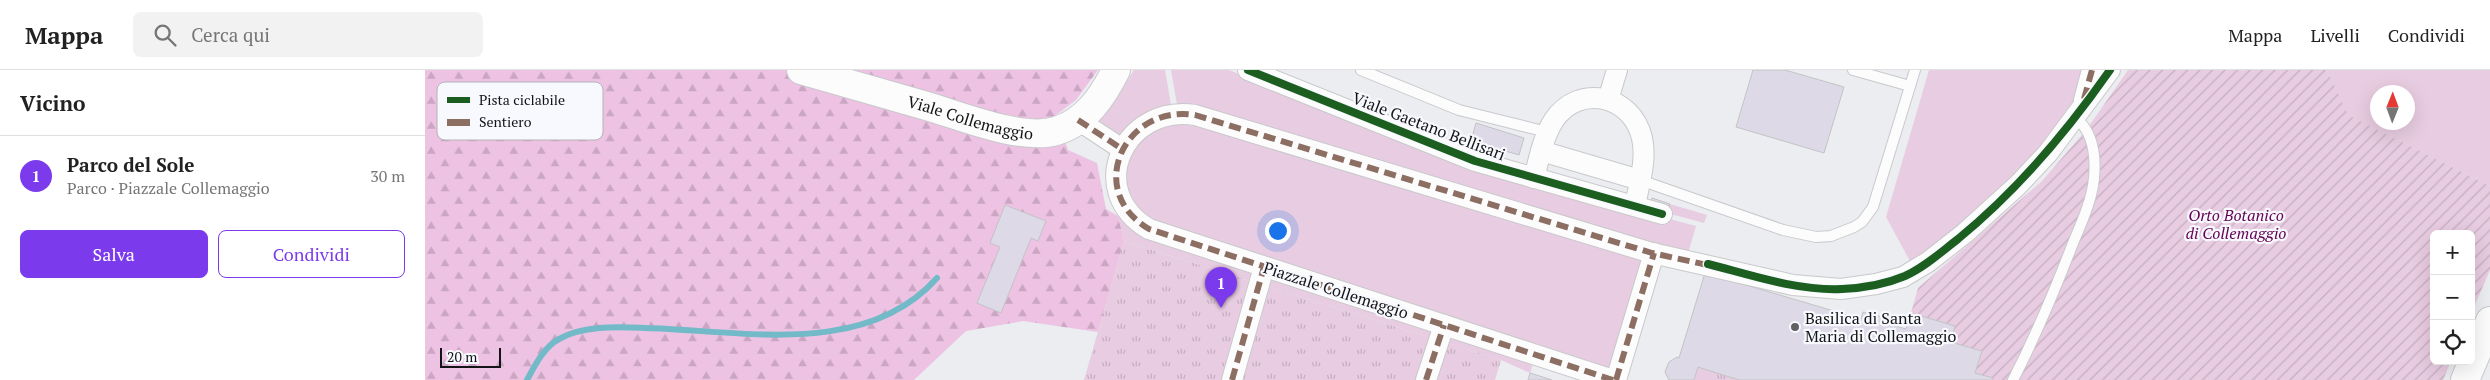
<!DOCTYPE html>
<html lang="it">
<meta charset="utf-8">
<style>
:root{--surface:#fff;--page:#f2f2f2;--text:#222;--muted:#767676;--line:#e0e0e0;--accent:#7c3aed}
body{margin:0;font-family:"PT Serif",serif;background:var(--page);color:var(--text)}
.controls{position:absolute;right:15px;bottom:15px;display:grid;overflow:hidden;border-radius:8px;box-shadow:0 5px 20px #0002}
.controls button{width:45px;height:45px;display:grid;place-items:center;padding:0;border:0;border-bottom:1px solid var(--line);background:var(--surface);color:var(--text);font:25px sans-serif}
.compass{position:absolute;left:1945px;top:15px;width:45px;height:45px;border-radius:50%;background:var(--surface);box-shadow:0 5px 20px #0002;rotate:1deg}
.scale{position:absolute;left:15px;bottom:12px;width:61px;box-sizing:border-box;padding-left:5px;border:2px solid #131415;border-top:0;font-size:14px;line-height:18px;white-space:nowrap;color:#131415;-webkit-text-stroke:4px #f8f9fe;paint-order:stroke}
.you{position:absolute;left:852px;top:160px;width:18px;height:18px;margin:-12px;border:4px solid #fff;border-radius:50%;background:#1a73e8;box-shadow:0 0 0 8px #1a73e833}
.badge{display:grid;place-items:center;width:32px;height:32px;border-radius:50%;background:var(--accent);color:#fff;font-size:16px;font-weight:700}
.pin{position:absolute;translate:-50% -41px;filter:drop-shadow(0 1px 2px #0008)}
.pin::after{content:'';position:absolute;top:26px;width:18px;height:15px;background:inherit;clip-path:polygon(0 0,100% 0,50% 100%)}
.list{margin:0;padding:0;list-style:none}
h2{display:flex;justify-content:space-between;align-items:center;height:65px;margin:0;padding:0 20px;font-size:21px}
h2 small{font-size:16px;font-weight:400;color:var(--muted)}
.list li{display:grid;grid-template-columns:32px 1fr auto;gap:15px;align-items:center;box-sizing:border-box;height:80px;padding:0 20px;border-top:1px solid var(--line)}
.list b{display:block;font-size:19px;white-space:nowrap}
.list p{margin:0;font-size:16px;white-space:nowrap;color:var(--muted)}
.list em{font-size:16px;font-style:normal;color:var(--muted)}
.actions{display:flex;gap:10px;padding:15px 20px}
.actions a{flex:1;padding:11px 0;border:1px solid var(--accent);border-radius:8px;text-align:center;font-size:18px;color:var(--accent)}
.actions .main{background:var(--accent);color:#fff}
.icon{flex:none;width:28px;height:28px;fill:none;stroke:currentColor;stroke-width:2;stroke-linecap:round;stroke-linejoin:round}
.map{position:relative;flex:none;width:2065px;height:310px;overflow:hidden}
header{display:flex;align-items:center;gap:30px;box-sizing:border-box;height:70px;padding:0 25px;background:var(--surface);border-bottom:1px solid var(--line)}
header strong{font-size:24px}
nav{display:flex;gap:28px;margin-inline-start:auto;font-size:18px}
.search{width:350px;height:45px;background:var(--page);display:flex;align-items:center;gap:12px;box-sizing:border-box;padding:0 18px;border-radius:8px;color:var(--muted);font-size:19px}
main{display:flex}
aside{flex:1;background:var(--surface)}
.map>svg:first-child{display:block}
.grass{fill:#e8cce1;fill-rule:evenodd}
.forest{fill:url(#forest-firs)}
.park{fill:url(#park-tufts)}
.garden{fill:url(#garden-furrows)}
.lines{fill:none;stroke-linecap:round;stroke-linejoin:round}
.stream{stroke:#72bac8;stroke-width:6}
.building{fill:#ded9e7;stroke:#c2c3c5}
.lane-casing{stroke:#c8c9cb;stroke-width:12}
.street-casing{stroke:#c8c9cb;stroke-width:22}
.secondary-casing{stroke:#c8c9cb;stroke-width:30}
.lane{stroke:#fcfcfd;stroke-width:10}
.street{stroke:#fcfcfd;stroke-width:20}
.secondary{stroke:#fcfcfd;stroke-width:28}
.quiet{stroke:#8d6e63;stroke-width:6;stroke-dasharray:12 6;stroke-linecap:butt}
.cycleway-casing{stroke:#f8f9fe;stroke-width:11}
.cycleway{stroke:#1b5e20;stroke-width:8}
.poi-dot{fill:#5f6062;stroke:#f8f9fe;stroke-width:2}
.labels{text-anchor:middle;stroke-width:4.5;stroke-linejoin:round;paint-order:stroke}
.street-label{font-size:16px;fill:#131415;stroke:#f8f9fe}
.park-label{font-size:16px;font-style:italic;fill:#650053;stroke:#f8f9fe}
.poi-label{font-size:16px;fill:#131415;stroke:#f8f9fe;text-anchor:start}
.key{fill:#f8f9fe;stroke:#b3b4b8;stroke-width:1}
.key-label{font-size:14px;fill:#131415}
</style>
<header>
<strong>Mappa</strong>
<div class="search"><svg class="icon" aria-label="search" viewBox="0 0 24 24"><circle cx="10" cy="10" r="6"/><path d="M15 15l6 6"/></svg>Cerca qui</div>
<nav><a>Mappa</a><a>Livelli</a><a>Condividi</a></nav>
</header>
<main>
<aside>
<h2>Vicino<small></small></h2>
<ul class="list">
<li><span class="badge">1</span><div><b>Parco del Sole</b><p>Parco · Piazzale Collemaggio</p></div><em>30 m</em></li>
</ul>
<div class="actions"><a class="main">Salva</a><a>Condividi</a></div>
</aside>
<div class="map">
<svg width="2065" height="310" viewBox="0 0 2065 310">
<defs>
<pattern id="forest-firs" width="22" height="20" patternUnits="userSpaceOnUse" patternTransform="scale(1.25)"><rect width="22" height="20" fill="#edc2e3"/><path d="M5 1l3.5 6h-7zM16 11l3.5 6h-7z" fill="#caa6c2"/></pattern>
<pattern id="park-tufts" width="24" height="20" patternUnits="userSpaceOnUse" patternTransform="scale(1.25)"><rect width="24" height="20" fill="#e8cce1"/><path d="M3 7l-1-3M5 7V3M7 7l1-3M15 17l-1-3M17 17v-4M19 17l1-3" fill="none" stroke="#c6aec0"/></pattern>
<pattern id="garden-furrows" width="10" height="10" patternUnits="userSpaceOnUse" patternTransform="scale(1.25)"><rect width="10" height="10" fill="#e8cce1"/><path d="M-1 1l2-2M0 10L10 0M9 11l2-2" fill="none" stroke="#c6aec0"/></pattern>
</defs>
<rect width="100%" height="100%" fill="#ebedf0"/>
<g class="grass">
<polygon points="709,0 740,0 747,41 699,68 672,50 691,29"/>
<polygon points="746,0 804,0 1029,91 1271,156 1264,180 1230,180 753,40"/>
<polygon points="1504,0 1657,0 1647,39 1604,90 1544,147 1486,193 1461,147"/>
<path d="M1902,0h163v116l-143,-71zM1952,22h30v30h-30z"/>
<polygon points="772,49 1224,186 1188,306 721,153 696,106 719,59"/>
<polygon points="1245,134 1282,145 1279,153 1242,143"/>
<polygon points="699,145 1110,288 1105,303 1076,290 699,171 693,146"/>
</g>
<polygon class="forest" points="0,0 673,0 651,30 631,45 643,80 672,93 681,139 693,146 699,171 673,262 598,251 541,261 489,310 0,310"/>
<g class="park">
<polygon points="699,171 1076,290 1070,310 659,310"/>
<polygon points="1273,297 1314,310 1269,310"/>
</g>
<polygon class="garden" points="1703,0 1902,0 1923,45 2065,116 2065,200 2046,244 2046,164 2009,164 2009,291 2026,291 2018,310 1567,310 1567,308 1550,303 1557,281 1526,272 1530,256 1486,243 1493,218 1617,111 1662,59"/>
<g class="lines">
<path class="stream" d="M102,310c8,-15 17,-33 32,-41 25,-14 59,-12 86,-11 95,2 220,31 292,-50"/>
</g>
<g class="building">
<polygon points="1328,0 1360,0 1419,17 1399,83 1311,57"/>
<polygon points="1051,53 1099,68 1094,85 1046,71"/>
<polygon points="1227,128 1245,134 1242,143 1225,137"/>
<polygon points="580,135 621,151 613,171 606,168 576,243 552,233 575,177 565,173"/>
<polygon points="1280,203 1436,249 1438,242 1457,247 1456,252 1481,259 1486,243 1530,256 1526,272 1557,281 1550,303 1568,308 1567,310 1314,310 1273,297 1269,310 1244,310 1240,302 1244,292 1252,287 1254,288"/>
<polygon points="1105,303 1127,310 1103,310"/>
</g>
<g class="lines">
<defs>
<g id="lane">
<polyline points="936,0 1034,40 1122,62"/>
<polyline points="1428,0 1485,16"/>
<polyline points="1215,110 1358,160 1391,167 1406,166 1429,157 1437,152 1448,137 1490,0"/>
<path d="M1588,310c23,-45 42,-90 60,-137 9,-21 19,-43 21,-65 2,-22 0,-45 -18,-60"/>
</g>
<g id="street">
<polyline points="823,0 1050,91 1237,144"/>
<polyline points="1183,30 1192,0"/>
<polyline points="1659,30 1667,0"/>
<polyline points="653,50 697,79"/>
<polyline points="1116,81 1215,110"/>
<path d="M1109,108c5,-19 9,-41 20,-58 25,-37 78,-25 88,18 5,22 -3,46 -7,68"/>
<polyline points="807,310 839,197"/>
<polyline points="1001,310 1019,255"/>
<path d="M1188,310l-464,-151c-65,-38 -25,-125 46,-114l457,138 141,32 48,4 35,-5 27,-7 25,-15 37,-29 53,-48 30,-32 62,-83"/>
<polyline points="1191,310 1229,183"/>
</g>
<g id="secondary">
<path id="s1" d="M376,0c43,12 86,25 129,37 33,10 93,34 126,24 30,-9 47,-35 60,-61"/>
<polyline points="2040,310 2065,251"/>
</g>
</defs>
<use href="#lane" class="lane-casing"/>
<use href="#street" class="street-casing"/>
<use href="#secondary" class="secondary-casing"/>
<use href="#lane" class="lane"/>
<use href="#street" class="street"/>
<use href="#secondary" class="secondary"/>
<g class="quiet">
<polyline points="1659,29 1667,0"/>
<polyline points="653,50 697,79"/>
<polyline points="807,310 839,197"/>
<polyline points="1001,310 1019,255"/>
<path d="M1188,310l-464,-151c-65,-38 -25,-125 46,-114l457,138 60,13"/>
<polyline points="1191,310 1229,183"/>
</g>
<defs>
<g id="cycleway">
<polyline points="823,0 1050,91 1237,144"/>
<path d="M1283,194c43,11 89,27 134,25 21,-1 44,-5 63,-13 20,-9 36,-24 53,-37 60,-49 108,-106 152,-169"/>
</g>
</defs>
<use href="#cycleway" class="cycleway-casing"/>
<use href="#cycleway" class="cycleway"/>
</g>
<circle class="poi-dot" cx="1370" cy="257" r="5"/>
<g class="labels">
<g class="street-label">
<text dy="6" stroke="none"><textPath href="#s1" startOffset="176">Viale Collemaggio</textPath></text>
<text transform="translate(1004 56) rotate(21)" y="6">Viale Gaetano Bellisari</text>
<text transform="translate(911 220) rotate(18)" y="6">Piazzale Collemaggio</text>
</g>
<g class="park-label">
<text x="1811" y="151">Orto Botanico<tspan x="1811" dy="18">di Collemaggio</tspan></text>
</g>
<g class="poi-label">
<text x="1380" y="254">Basilica di Santa<tspan x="1380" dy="18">Maria di Collemaggio</tspan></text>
</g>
</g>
<rect x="12" y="12" width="166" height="58" rx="8" class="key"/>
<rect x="22" y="27" width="23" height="6" fill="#1b5e20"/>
<rect x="22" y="49" width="23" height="7" fill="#8d6e63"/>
<g class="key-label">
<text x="54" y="35">Pista ciclabile</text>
<text x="54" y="57">Sentiero</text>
</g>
</svg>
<div class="controls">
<button>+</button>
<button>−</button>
<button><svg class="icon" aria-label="locate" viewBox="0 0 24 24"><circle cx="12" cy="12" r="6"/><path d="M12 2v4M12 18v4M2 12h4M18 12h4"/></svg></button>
</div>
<svg class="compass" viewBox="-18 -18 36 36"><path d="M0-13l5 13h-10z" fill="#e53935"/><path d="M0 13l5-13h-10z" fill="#767676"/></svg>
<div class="scale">20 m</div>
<div class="you"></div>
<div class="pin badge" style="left:796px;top:238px">1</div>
</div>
</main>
